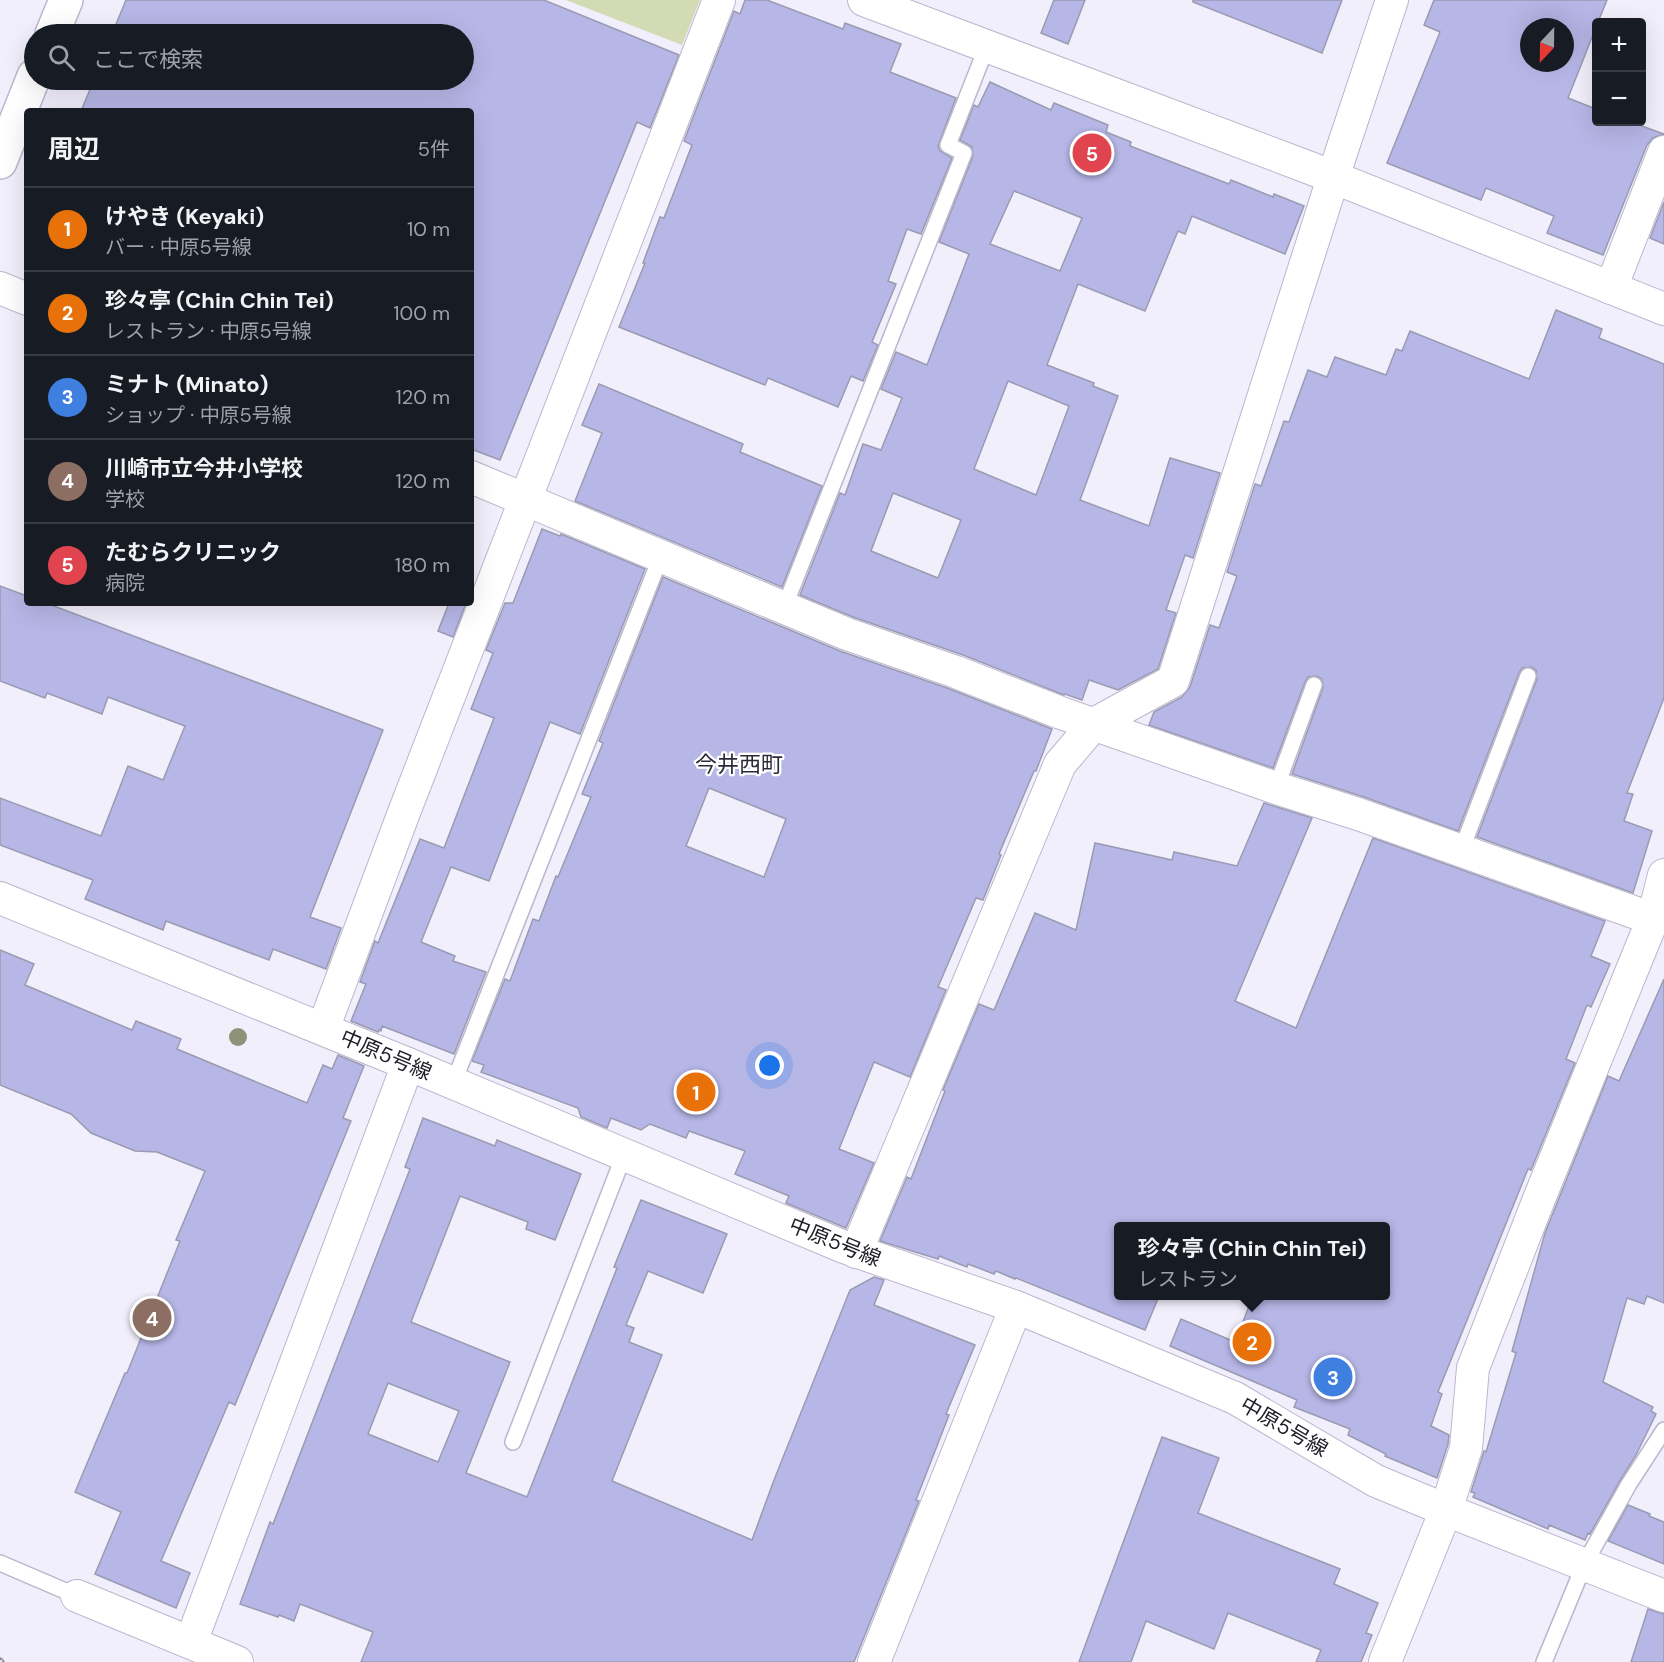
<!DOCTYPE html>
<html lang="ja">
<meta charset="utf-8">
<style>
:root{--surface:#171b24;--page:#20242c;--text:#f1f3f6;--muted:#9ea1a6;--line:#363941;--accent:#2563eb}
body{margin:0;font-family:"DM Sans","Noto Sans JP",sans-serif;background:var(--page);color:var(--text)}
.controls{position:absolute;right:18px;top:18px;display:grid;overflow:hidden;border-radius:6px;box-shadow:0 6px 24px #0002}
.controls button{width:54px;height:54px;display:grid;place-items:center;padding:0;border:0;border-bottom:2px solid var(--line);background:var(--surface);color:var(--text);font:30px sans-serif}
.compass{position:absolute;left:1520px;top:18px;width:54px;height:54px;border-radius:50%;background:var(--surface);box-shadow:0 6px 24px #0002;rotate:202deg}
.you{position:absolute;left:770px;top:1066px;width:21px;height:21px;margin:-15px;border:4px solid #fff;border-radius:50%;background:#1a73e8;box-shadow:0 0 0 9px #1a73e833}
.badge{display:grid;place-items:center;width:39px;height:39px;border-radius:50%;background:var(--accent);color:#fff;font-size:20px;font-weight:700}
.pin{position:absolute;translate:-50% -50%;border:3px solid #fff;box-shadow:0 2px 6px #0006}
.popup{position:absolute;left:1114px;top:1222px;width:276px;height:78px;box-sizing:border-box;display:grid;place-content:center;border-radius:6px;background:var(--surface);filter:drop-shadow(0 2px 4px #0005);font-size:20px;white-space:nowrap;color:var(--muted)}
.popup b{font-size:22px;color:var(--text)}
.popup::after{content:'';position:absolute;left:50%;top:100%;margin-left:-12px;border:12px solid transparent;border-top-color:var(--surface)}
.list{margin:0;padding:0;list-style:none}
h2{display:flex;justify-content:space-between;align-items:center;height:78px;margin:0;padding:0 24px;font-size:26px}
h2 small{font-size:20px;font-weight:400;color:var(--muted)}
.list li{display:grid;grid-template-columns:39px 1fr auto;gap:18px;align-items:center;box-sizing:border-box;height:84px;padding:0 24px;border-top:2px solid var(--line)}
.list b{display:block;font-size:22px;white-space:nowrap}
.list p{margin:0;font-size:20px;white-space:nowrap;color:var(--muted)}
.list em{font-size:20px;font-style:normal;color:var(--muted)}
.icon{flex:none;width:33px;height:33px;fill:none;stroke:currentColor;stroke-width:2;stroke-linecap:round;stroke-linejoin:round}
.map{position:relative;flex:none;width:1664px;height:1662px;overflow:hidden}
.search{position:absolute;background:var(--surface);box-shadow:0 6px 24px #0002;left:24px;top:24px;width:450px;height:66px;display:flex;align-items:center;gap:15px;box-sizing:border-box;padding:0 21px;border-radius:33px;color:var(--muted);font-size:22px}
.panel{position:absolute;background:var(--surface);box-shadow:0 6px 24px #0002;left:24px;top:108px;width:450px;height:498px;border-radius:6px}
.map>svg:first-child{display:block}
.green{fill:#d2dbb4}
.building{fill:#b6b7e7;stroke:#9a9bb1;stroke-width:1.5;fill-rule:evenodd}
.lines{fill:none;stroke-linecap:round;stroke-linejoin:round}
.lane-casing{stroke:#bcb6cd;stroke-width:18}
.street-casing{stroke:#bcb6cd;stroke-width:34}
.secondary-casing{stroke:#bcb6cd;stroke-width:36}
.lane{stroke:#fff;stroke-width:15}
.street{stroke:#fff;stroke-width:32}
.secondary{stroke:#fff;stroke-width:33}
.rail-casing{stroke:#8f8d98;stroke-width:7}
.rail{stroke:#fff;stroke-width:4.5;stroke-dasharray:14;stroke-linecap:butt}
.tree{fill:#8f9278}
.labels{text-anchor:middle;stroke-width:4.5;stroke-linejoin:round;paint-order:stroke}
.street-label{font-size:21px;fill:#1f1d25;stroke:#fff}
.neighbourhood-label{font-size:22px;fill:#2d293a;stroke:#fff}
</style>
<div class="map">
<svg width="1664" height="1662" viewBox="0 0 1664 1662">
<rect width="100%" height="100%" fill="#f2effd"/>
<polygon class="green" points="566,0 700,0 682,45"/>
<g class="building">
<polygon points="126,0 544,0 679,55 650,128 637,122 500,460 471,449 471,111 81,111 94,80 464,80 464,34 112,34"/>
<polygon points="745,0 767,0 843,29 845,23 901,44 890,72 956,98 938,146 940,151 952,158 921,234 907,229 888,281 896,284 872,342 878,345 863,381 851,376 838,407 768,378 765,385 619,327 645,263 643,263 660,217 664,218 692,145 684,141 734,11 740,14"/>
<polygon points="1054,0 1085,0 1068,44 1041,33"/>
<polygon points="1193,0 1342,0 1322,53 1193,2"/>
<path d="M1434,0h173l-9,22h-2v5l-28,71 28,11v13h35l33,12 -11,4 -6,7 -44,110 -56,-22 7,-17 -68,-28 -5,12 -94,-37 53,-131 -16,-7zM1529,27h36v36h-36z"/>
<path d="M990,82l61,28 3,-7 54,22 -2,7 25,10 -1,4 99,38 2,-4 42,17 1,-3 30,12 -19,48 -93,-38 -7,18 -7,-3 -33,80 -67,-27 -31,81 47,18 -1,3 25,10 -38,104 69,26 21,-68 50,15 -27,85 -8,-3 -19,55 10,3 -18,56 -40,21 -29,-10 -7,20 -17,-6 -1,1 -101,-40 -110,-38 -53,-22 40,-102 5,2 18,-51 18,6 21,-52 -21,-9 15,-37 31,13 42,-111 -30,-12 34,-86 -1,-9 -12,-7 14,-35 4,2zM1014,191l68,27 -22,53 -70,-27zM1008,381l61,25 -33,89 -62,-26zM893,493l68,27 -23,58 -67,-27z"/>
<polygon points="1664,202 1664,244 1650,238"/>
<polygon points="1556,310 1602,329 1599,338 1664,364 1664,698 1627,793 1633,794 1624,821 1652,831 1633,893 1477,837 1537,679 1536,670 1531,667 1522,668 1519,673 1458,831 1364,797 1292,774 1323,688 1322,679 1317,676 1308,677 1305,682 1273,768 1149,725 1154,712 1182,697 1190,687 1210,625 1219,628 1237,576 1227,572 1255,484 1261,486 1284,421 1289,422 1308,370 1327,377 1335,357 1386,375 1396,349 1402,351 1410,331 1529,379"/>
<polygon points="599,384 743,444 740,452 822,486 782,587 575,501 602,433 582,425"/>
<polygon points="542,529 560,536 561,534 645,569 580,734 550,722 489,881 451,867 421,942 455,956 453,961 486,972 454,1054 382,1026 381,1031 379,1030 378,1032 351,1021 366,984 360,982 375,941 378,943 420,839 444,848 494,718 471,709 493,653 486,650 505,603 513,603"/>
<path d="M663,577l177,74 110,38 102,40 -16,42h-2l-35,83 2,1 -18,45 -7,-2 -38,89 8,3 -36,87 -36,-15 -35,87 35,14 -28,65 -60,-25 3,-7 -54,-22 10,-23 -56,-20 -3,7 -36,-14 -9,6 -30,-12 -4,10 -26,-11 -3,-9 -97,-36 3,-7 -12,-4 33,-82 5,2 23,-62 6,2 17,-45 2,1 33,-80 -9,-3 21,-51 -4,-2zM709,788l77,31 -22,58 -78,-31z"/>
<polygon points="0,586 27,596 27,603 46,603 383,730 310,917 341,928 326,969 273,949 269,960 166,921 163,930 85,899 93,880 0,845 0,798 101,836 128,766 163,780 185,726 108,697 102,714 47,693 45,698 0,681"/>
<polygon points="449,603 466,603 453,637 438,631"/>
<polygon points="1264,803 1312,818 1235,1001 1296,1028 1373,838 1605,921 1591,956 1610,964 1591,1007 1587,1005 1566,1059 1575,1063 1531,1170 1528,1169 1438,1392 1442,1394 1431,1426 1449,1435 1448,1444 1437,1478 1385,1456 1386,1454 1348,1435 1350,1429 1294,1407 1297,1400 1170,1346 1181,1319 1235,1342 1253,1296 1386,1296 1386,1227 1119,1227 1119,1296 1159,1296 1145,1330 1016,1278 1015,1279 996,1271 994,1274 968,1264 967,1267 939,1256 938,1259 880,1241 907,1177 911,1179 945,1091 943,1090 979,1004 994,1010 1035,913 1076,930 1095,843 1172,860 1174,852 1237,866"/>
<polygon points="0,950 34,964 25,985 132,1030 136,1021 181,1039 177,1049 307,1103 323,1065 332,1069 338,1055 364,1066 343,1118 351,1121 235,1405 229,1402 161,1561 190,1573 176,1608 95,1574 121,1512 75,1492 125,1373 127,1373 180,1241 176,1240 205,1171 157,1152 135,1151 91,1133 71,1114 0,1085"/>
<polygon points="1664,979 1664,1303 1647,1296 1644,1304 1627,1298 1603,1382 1653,1407 1651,1411 1656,1414 1636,1455 1621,1479 1590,1534 1588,1533 1585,1540 1549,1525 1548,1529 1473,1497 1475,1493 1471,1492 1484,1451 1486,1452 1516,1353 1512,1351 1545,1233 1608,1076 1619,1081"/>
<path d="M423,1118l72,28 2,-6 84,34 -26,66 -29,-11 2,-7 -68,-26 -49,126 99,40 -44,111 61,24 90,-229 -3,-1 27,-67 86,34 -24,59 -55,-22 -22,54 8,3 -5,14 33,13 -50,126 140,59 22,-60 76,-190 24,-13 10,3 -10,25 101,40 -29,69 3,1 -33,85 3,1 -65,161h-493l12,-30 -73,-28 -6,17 -15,-6 -1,2 -38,-13 30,-82 3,2 137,-355 -5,-2zM388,1383l71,28 -21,51 -70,-28z"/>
<polygon points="1162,1437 1219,1458 1198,1513 1340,1569 1334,1584 1378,1603 1366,1633 1372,1635 1361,1662 1316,1662 1321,1650 1228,1613 1214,1649 1146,1621 1131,1662 1079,1662"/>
<polygon points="1628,1505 1650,1514 1649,1516 1664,1522 1664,1564 1608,1541"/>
<polygon points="1648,1609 1664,1614 1664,1662 1631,1662"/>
</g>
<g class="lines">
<defs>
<g id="lane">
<polyline points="784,608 964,153 948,145 987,46"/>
<polyline points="1276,788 1314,685"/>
<polyline points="1461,851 1528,676"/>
<polyline points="453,1084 661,556"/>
<polyline points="513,1442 624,1155"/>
<polyline points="0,1563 77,1596"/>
<polyline points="1544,1662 1584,1565 1629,1484 1664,1430"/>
</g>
<g id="street">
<polyline points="864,0 1310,168 1664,309"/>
<polyline points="0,288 27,299"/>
<polyline points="1611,288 1664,152"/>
<polyline points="471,477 847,634 956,672 1061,713 1276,788 1358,814 1653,919"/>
<polyline points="0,898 408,1064 844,1247 1016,1307 1235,1398 1376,1481 1446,1510 1664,1596"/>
<polyline points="323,1029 403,815 719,0"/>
<polyline points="856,1252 1060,764 1094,724 1173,681 1341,153 1392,0"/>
<polyline points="77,1596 237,1662"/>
<polyline points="191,1642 408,1064"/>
<polyline points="874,1662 1016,1307"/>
<polyline points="1385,1662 1446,1510 1466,1448 1473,1368 1539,1199 1641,948 1653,919 1664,875"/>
</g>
<g id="secondary">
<polyline points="52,34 66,0"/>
<polyline points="0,162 34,76"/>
</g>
</defs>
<use href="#lane" class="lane-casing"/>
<use href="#street" class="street-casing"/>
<use href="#secondary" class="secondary-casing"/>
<use href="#lane" class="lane"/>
<use href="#street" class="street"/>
<use href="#secondary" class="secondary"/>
<defs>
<polyline id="rail" points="0,1661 1,1662"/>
</defs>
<use href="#rail" class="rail-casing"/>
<use href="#rail" class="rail"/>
</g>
<circle class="tree" cx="238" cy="1037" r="9"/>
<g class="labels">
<g class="street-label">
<text transform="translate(386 1055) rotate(23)" y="7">中原5号線</text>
<text transform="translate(835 1242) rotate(22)" y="7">中原5号線</text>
<text transform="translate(1284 1427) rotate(30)" y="7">中原5号線</text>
</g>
<g class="neighbourhood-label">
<text x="739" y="772">今井西町</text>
</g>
</g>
</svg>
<div class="controls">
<button>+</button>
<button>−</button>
</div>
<svg class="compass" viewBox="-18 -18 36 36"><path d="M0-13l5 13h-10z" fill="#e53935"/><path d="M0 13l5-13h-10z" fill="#9ea1a6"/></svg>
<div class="you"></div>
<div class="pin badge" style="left:696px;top:1092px;background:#e8710a">1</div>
<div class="pin badge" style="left:1252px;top:1342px;background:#e8710a">2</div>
<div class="popup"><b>珍々亭 (Chin Chin Tei)</b>レストラン</div>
<div class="pin badge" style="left:1333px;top:1377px;background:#3f7fe0">3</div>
<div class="pin badge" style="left:152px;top:1318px;background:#8d6e63">4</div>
<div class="pin badge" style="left:1092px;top:153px;background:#e0444e">5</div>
<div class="search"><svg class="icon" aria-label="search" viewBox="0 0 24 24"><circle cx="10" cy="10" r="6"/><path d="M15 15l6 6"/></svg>ここで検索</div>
<section class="panel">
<h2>周辺<small>5件</small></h2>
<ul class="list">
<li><span class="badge" style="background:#e8710a">1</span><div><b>けやき (Keyaki)</b><p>バー · 中原5号線</p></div><em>10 m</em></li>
<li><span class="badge" style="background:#e8710a">2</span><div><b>珍々亭 (Chin Chin Tei)</b><p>レストラン · 中原5号線</p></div><em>100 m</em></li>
<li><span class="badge" style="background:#3f7fe0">3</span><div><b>ミナト (Minato)</b><p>ショップ · 中原5号線</p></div><em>120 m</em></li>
<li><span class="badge" style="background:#8d6e63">4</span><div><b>川崎市立今井小学校</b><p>学校</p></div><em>120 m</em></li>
<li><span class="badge" style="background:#e0444e">5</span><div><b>たむらクリニック</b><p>病院</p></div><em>180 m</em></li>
</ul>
</section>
</div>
